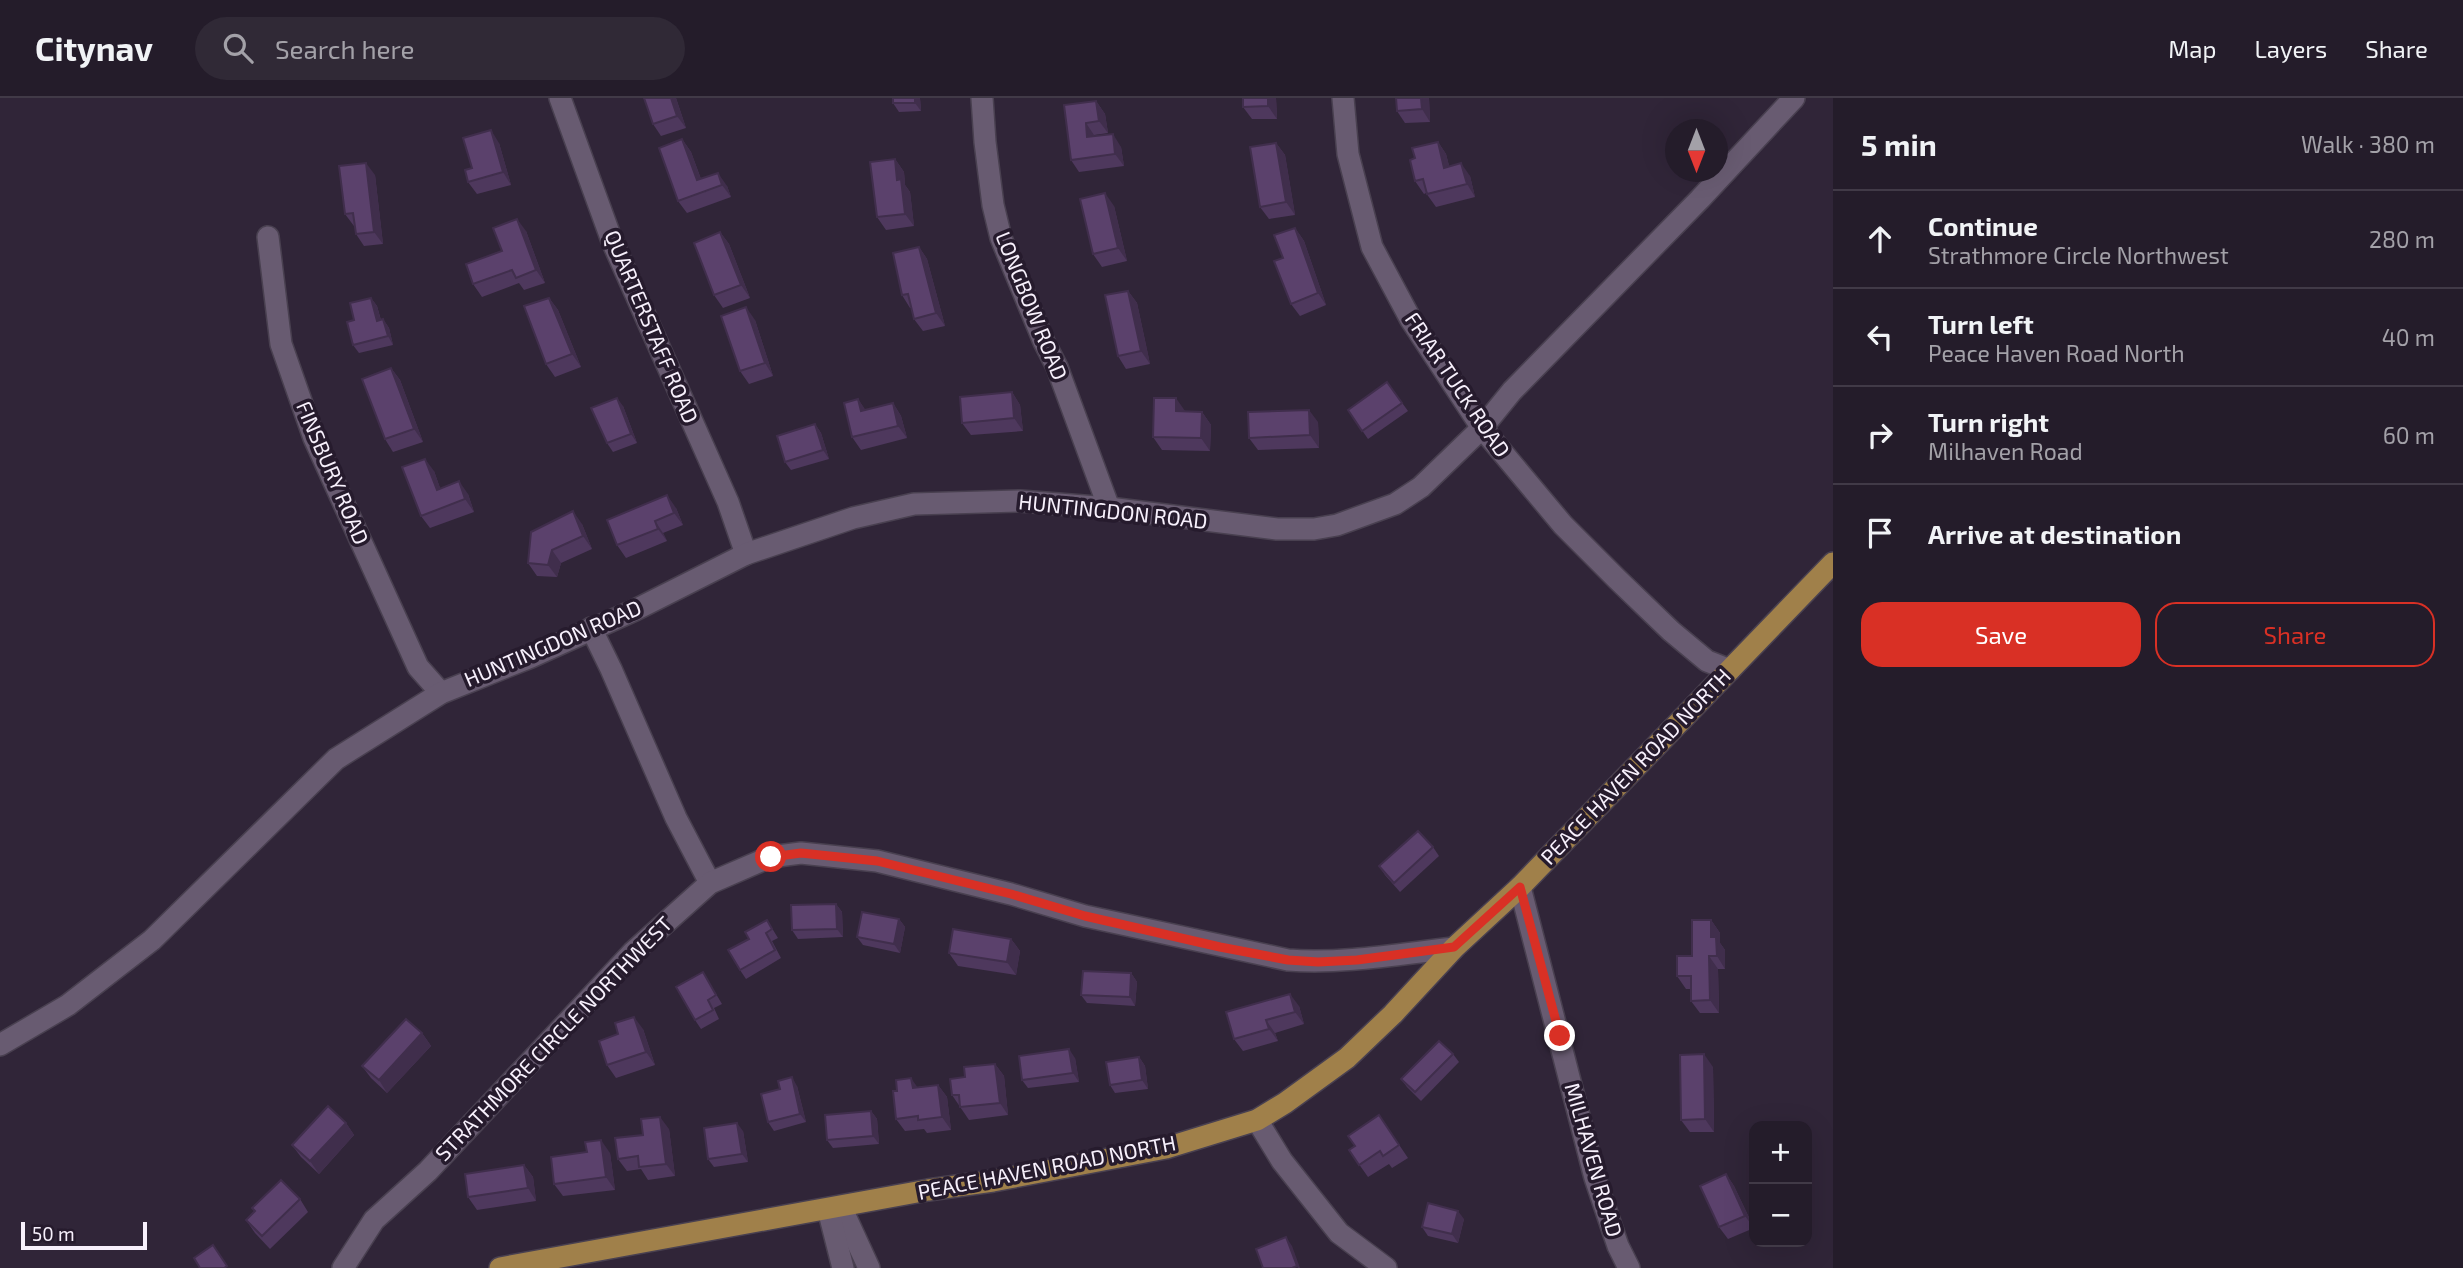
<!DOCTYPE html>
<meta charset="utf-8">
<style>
:root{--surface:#241c2a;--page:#302936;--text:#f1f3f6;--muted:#a3a1a8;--line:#413a47;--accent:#d93025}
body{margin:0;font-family:"Exo 2",sans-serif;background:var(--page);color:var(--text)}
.controls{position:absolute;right:21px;bottom:21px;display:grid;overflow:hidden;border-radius:14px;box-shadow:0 7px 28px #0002}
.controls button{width:63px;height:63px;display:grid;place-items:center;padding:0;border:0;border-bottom:2px solid var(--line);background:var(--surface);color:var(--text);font:35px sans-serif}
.compass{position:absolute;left:1665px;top:21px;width:63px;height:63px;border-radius:50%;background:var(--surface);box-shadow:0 7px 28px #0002;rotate:180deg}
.scale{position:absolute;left:21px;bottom:18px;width:126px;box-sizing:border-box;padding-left:7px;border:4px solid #f7f0fc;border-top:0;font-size:19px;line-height:24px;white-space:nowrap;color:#f7f0fc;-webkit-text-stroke:5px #261b2d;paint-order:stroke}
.stop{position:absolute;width:21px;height:21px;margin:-16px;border:5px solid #d93025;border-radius:50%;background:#fff}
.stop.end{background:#d93025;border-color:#fff;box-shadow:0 2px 7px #0008}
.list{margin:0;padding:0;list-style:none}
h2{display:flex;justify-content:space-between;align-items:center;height:91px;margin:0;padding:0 28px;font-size:30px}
h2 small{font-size:23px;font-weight:400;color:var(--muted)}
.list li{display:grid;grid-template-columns:46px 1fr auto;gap:21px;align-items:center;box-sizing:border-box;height:98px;padding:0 28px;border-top:2px solid var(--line)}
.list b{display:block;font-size:26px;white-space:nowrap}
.list p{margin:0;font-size:23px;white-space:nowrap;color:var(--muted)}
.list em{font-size:23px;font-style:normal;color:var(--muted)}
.actions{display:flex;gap:14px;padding:21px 28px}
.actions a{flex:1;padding:16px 0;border:2px solid var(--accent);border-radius:21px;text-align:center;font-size:24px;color:var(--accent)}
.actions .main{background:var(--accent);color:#fff}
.icon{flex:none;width:38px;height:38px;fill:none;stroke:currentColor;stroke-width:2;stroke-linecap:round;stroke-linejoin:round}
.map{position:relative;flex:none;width:1833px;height:1170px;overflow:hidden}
header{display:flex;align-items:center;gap:42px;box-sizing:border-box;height:98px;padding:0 35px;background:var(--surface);border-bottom:2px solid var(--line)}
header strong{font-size:33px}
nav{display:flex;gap:38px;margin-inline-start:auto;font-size:24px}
.search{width:490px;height:63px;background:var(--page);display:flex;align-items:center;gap:18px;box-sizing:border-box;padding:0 24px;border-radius:38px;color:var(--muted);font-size:26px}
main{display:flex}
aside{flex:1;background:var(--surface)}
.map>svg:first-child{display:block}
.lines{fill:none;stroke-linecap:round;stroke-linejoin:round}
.minor-casing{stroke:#494050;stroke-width:24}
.major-casing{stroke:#494050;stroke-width:24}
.minor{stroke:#685b71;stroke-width:21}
.major{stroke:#a0804a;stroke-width:21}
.wall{fill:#4e385d}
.shaded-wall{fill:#402e4c}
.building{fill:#5b416c;stroke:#402e4c;stroke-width:2}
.route{stroke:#d93025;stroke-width:9}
.labels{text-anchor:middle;stroke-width:7;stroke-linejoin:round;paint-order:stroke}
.street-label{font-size:21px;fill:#f7f0fc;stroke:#261b2d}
</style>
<header>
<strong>Citynav</strong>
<div class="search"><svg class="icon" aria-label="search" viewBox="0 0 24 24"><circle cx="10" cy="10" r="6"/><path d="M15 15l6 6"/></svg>Search here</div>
<nav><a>Map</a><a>Layers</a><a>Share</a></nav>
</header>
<main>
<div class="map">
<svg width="1833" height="1170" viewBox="0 0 1833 1170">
<rect width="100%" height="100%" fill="#302538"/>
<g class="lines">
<defs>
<g id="minor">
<polyline points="560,0 612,143 728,404 746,456"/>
<polyline points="982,0 985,44 993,107 1001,140 1044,244 1057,269 1109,410"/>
<polyline points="1343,0 1348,56 1372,149 1411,222 1482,330 1563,427 1617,481 1671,533 1707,563 1730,572"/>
<polyline points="268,139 281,246 314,340 418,569 441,595"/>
<polyline points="591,530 611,571 676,720 710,785"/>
<polyline points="1520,789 1595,1080 1618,1148 1629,1170"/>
<polyline points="0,947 68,907 152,842 336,661 441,595 531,559 635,512 746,456 853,420 914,406 1020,403 1109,410 1277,431 1314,431 1337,427 1395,406 1421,389 1482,330 1512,293 1700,101 1794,0"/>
<polyline points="1257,1022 1282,1063 1339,1135 1386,1170"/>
<polyline points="841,1109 869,1170"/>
<polyline points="828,1111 843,1170"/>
<path d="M343,1170l31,-48 54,-49 205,-219 77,-69 60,-26 31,-4 76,8 134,33 74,22 203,44c56,4 111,-6 166,-12"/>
</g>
<polyline id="major" points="500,1170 928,1092 993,1083 1166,1050 1257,1022 1285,1005 1347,960 1393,916 1454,850 1520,789 1833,465"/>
</defs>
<use href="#minor" class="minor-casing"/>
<use href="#major" class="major-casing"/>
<use href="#minor" class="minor"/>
<use href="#major" class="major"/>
</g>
<g class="wall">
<polygon points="644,0 676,0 686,30 661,38 653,26"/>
<polygon points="893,0 920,0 921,13 899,14 893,5"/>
<polygon points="1276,0 1277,21 1252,21 1243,9"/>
<polygon points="1396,0 1429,0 1430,24 1405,25 1397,13"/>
<polygon points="1096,3 1105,16 1108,35 1094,37 1095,39 1121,49 1124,68 1079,74 1071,62 1064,7"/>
<polygon points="682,41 691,54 701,81 727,88 731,99 687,115 678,103"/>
<polygon points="1438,44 1446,56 1449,68 1470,78 1475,99 1436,109 1426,95 1424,96 1415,83 1415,60"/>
<polygon points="499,45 511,87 477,96 468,84"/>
<polygon points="1276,45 1285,57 1295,117 1269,121 1260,109"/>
<polygon points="895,61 904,74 905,87 910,94 914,128 886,132 877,119"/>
<polygon points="375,77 383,146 364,148 356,136 355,128 354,128 345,116"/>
<polygon points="1114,108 1127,163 1102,169 1093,156"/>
<polygon points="1295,130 1304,143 1326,207 1300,218 1291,206 1283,160"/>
<polygon points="526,133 545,185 524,192 519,185 482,199 473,186 502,153"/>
<polygon points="720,134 729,146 750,200 723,210 714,197"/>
<polygon points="919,149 927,161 945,228 923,233 914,221 912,210 910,210 902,197"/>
<polygon points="1128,193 1137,205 1150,266 1126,271 1118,258"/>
<polygon points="371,200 377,208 381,222 383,221 389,230 393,247 359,255 353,247 354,222"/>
<polygon points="549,200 558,212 581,269 555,279 546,266"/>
<polygon points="755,222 773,278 749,286 740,273"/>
<polygon points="391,270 400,282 423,344 393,354 385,341"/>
<polygon points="1387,284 1408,313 1368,341 1348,312"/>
<polygon points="1012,294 1020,307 1023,333 971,337 962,325"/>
<polygon points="858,301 865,312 893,305 901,318 907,340 861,352 852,339"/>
<polygon points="623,308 637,345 613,354 607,345"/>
<polygon points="1185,313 1185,314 1202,314 1211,327 1210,353 1162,352 1153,339"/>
<polygon points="1318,324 1319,350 1258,352 1249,340"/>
<polygon points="815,326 821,335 829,361 791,372 785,364"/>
<polygon points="434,373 440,390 468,396 474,414 430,430 421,418"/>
<polygon points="676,410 683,427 663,435 667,443 626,460 617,447"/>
<polygon points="582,426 592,451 561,465 557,479 537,478 528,465"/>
<polygon points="1433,749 1439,758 1400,794 1385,777 1379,768"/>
<polygon points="836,806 842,814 843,839 798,841 792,832"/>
<polygon points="899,821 905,829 900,855 863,847 857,839"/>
<polygon points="767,822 778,840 772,843 781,860 746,881 740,872 749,841"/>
<polygon points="1711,822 1720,835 1720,845 1725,852 1725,871 1718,871 1719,915 1700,915 1691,903 1691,891 1686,891 1677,878 1692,858"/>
<polygon points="1011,841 1020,853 1016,877 958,868 949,855"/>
<polygon points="703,874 722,906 714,910 719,921 701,931 695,922"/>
<polygon points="1131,875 1137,884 1135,908 1087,905 1081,897"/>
<polygon points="1299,908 1304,926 1275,935 1278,943 1243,953 1234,941 1226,914"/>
<polygon points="643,931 655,967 616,980 607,967 618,936"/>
<polygon points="422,935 431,948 387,995 371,980 362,968"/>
<polygon points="1453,956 1459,964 1421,1003 1407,989 1401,981"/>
<polygon points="1139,959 1145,968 1148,991 1115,995 1110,987"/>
<polygon points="1075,960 1079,984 1028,990 1022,982"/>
<polygon points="995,966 1004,978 1008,1017 969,1022 952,997 965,979"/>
<polygon points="1713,969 1714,1034 1690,1034 1681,1022"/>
<polygon points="938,987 947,999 951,1032 927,1035 924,1031 905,1033 896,1021 918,989"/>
<polygon points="797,988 806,1024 774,1033 768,1024"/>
<polygon points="871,1013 877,1021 879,1046 833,1050 827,1042"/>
<polygon points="1379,1017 1408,1060 1392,1070 1389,1066 1368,1079 1349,1052 1355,1048"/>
<polygon points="346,1025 354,1037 319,1076 301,1059 292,1047"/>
<polygon points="669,1031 675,1078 648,1082 641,1071 627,1073 618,1061 643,1037"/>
<polygon points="743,1033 748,1064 714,1069 708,1061"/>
<polygon points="610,1055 615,1092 563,1098 554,1086"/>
<polygon points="524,1067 533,1079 536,1103 477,1112 468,1099"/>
<polygon points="1726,1076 1734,1088 1754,1130 1728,1141 1719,1129"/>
<polygon points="300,1101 308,1114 270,1151 255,1135 246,1122 255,1114 252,1110"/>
<polygon points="1464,1121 1458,1145 1428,1138 1422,1129"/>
</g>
<g class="shaded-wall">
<polygon points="671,0 676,0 686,30 677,18"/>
<polygon points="915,0 920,0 921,13 915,5"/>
<polygon points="1268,0 1276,0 1277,21 1268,8"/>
<polygon points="1421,0 1429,0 1430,24 1422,11"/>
<polygon points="1096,3 1105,16 1108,35 1099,23"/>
<polygon points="1086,25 1094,37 1096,52 1087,39"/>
<polygon points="491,32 499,45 511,87 503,74"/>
<polygon points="1113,36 1121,49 1124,68 1115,56"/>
<polygon points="682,41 691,54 706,95 697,82"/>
<polygon points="1438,44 1446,56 1453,82 1444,70"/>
<polygon points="1276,45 1285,57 1295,117 1286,104"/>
<polygon points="895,61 904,74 905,87 910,94 914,128 905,116 897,82"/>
<polygon points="366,65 375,77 383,146 374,134"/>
<polygon points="1461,65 1470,78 1475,99 1467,86"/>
<polygon points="718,75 727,88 731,99 722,87"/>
<polygon points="1105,95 1114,108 1127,163 1118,150"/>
<polygon points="517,121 526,133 545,185 536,172"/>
<polygon points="1295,130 1304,143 1326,207 1318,195"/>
<polygon points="720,134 729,146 750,200 741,187"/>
<polygon points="919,149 927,161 945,228 936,215"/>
<polygon points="1128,193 1137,205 1150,266 1141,253"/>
<polygon points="371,200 377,208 383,231 377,223"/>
<polygon points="549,200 558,212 581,269 572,256"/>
<polygon points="746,209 755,222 773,278 765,265"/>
<polygon points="383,221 389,230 393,247 388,238"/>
<polygon points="391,270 400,282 423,344 414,331"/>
<polygon points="1012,294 1020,307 1023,333 1014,320"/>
<polygon points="617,300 623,308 637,345 631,336"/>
<polygon points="1176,300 1185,313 1185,326 1176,313"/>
<polygon points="858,301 867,314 861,313"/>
<polygon points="893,305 901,318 907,340 898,328"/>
<polygon points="1309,312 1318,324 1319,350 1310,337"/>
<polygon points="1202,314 1211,327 1210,353 1201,340"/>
<polygon points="815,326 821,335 829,361 823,352"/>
<polygon points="425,361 434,373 445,404 437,392"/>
<polygon points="459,383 468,396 474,414 465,401"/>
<polygon points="667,397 676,410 683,427 674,415"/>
<polygon points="573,413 582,426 592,451 583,438"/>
<polygon points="655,423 663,435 667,443 658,431"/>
<polygon points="552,452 561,465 557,479 548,467"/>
<polygon points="836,806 842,814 843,839 837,831"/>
<polygon points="899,821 905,829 900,855 894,846"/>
<polygon points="1711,822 1720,835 1720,845 1725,852 1725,871 1717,858 1711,839"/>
<polygon points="1011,841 1020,853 1016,877 1007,864"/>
<polygon points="1709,858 1718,871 1719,915 1710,902"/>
<polygon points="1131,875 1137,884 1135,908 1130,899"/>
<polygon points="1290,896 1299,908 1304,926 1295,914"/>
<polygon points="634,919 643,931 655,967 646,954"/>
<polygon points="1266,922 1275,935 1278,943 1269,931"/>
<polygon points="422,935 431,948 387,995 379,982"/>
<polygon points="1069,951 1075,960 1079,984 1073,975"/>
<polygon points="1704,956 1713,969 1714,1034 1705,1021"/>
<polygon points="1139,959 1145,968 1148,991 1142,982"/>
<polygon points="995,966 1004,978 1008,1017 1000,1005"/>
<polygon points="792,979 797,988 806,1024 800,1016"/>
<polygon points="911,980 920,993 913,990"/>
<polygon points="938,987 947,999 951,1032 942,1019"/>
<polygon points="871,1013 877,1021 879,1046 873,1038"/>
<polygon points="660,1019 669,1031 675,1078 666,1066"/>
<polygon points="346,1025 354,1037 319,1076 310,1063"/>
<polygon points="737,1025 743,1033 748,1064 742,1056"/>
<polygon points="601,1042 610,1055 615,1092 606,1079"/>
<polygon points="524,1067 533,1079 536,1103 528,1090"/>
<polygon points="1726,1076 1734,1088 1754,1130 1745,1118"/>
<polygon points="1458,1113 1464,1121 1458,1145 1452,1136"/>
<polygon points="1286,1139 1292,1148 1300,1170 1298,1170 1297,1168"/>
</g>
<g class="building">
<polygon points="644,0 671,0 677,18 653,26"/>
<rect x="893" y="0" width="22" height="5"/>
<polygon points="1243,0 1268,0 1268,8 1243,9"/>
<polygon points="1396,0 1421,0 1422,11 1397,13"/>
<polygon points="1096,3 1099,23 1086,25 1087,39 1113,36 1115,56 1071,62 1064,7"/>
<polygon points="491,32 503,74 468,84 465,72 472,70 463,40"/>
<polygon points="682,41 697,82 718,75 722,87 678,103 659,50"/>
<polygon points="1438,44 1444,70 1461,65 1467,86 1427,96 1423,81 1415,83 1410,62 1415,60 1412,50"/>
<polygon points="1276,45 1286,104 1260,109 1250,49"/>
<polygon points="895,61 897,82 901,81 905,116 877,119 870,64"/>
<polygon points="366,65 374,134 356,136 353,115 345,116 339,68"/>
<polygon points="1105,95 1118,150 1093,156 1080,101"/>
<polygon points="517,121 536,172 516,180 512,172 473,186 466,166 502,153 493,130"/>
<polygon points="1295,130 1318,195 1291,206 1274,163 1283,160 1274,137"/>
<polygon points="720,134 741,187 714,197 694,145"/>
<polygon points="919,149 936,215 914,221 908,196 902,197 893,155"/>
<polygon points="1128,193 1141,253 1118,258 1105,197"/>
<polygon points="371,200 377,223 383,221 388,238 353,247 347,224 354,222 350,205"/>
<polygon points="549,200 572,256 546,266 524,208"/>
<polygon points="746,209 765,265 740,273 721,218"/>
<polygon points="391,270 414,331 385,341 362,281"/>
<polygon points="1387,284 1402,305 1362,333 1348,312"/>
<polygon points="1012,294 1014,320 962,325 960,299"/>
<polygon points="617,300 631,336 607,345 591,310"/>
<polygon points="1154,300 1176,300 1176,313 1202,314 1201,340 1153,339"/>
<polygon points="858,301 861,313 893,305 898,328 852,339 844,305"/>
<polygon points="1309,312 1310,337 1249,340 1248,314"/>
<polygon points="815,326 823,352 785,364 777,338"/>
<polygon points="425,361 437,392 459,383 465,401 421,418 402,369"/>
<polygon points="667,397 674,415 655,423 658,431 617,447 607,422"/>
<polygon points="573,413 583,438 552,452 548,467 528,465 531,434"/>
<polygon points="1418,733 1433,749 1394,785 1379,768"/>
<polygon points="836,806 837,831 792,832 791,807"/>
<polygon points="862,814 899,821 894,846 857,839"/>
<polygon points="767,822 772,831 766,835 775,852 740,872 728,852 749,841 745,834"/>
<polygon points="1692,822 1711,822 1711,839 1716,839 1717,858 1709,858 1710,902 1691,903 1691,878 1677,878 1677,858 1692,858"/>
<polygon points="953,831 1011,841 1007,864 949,855"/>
<polygon points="1083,873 1131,875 1130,899 1081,897"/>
<polygon points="703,874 716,897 708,902 713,912 695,922 676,889"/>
<polygon points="1290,896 1295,914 1266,922 1269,931 1234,941 1226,914"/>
<polygon points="634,919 646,954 607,967 599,943 618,936 615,925"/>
<polygon points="406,921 422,935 379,982 362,968"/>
<polygon points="1439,943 1453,956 1415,994 1401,981"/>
<polygon points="1069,951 1073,975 1022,982 1019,958"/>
<polygon points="1704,956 1705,1021 1681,1022 1680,957"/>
<polygon points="1139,959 1142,982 1110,987 1106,964"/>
<polygon points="995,966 1000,1005 960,1009 959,997 952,997 950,981 965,979 964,969"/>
<polygon points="792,979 800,1016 768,1024 761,996 780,991 778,983"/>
<polygon points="911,980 913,990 938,987 942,1019 918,1022 918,1018 896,1021 893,993 897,993 896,982"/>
<polygon points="328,1008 346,1025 310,1063 292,1047"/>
<polygon points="871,1013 873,1038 827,1042 825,1017"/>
<polygon points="1379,1017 1399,1047 1383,1058 1380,1053 1359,1067 1349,1052 1355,1048 1348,1038"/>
<polygon points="660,1019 666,1066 639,1069 638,1058 618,1061 615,1040 643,1037 641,1021"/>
<polygon points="737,1025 742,1056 708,1061 704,1030"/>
<polygon points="601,1042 606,1079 554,1086 551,1059 587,1054 585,1044"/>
<polygon points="524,1067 528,1090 468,1099 465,1076"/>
<polygon points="1726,1076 1745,1118 1719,1129 1700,1088"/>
<polygon points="281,1082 300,1101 262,1138 246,1122 255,1113 252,1110"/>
<polygon points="1428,1105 1458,1113 1452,1136 1422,1129"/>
<polygon points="1286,1139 1297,1168 1292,1170 1263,1170 1256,1151"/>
<polygon points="213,1147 227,1168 224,1170 200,1170 194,1160"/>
</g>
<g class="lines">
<polyline class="route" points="771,759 801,755 877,763 1011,796 1085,818 1220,849 1288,862 1318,864 1357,862 1454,849 1520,789 1560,938"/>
</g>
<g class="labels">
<g class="street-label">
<text transform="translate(1031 208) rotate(68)" y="7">LONGBOW ROAD</text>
<text transform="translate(651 229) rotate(67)" y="7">QUARTERSTAFF ROAD</text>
<text transform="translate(1457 287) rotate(56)" y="7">FRIAR TUCK ROAD</text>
<text transform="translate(332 375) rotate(67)" y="7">FINSBURY ROAD</text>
<text transform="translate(1113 414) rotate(6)" y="7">HUNTINGDON ROAD</text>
<text transform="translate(553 546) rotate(-23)" y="7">HUNTINGDON ROAD</text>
<text transform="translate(1636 669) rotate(-46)" y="7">PEACE HAVEN ROAD NORTH</text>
<text transform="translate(554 941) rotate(-46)" y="7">STRATHMORE CIRCLE NORTHWEST</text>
<text transform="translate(1593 1062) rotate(74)" y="7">MILHAVEN ROAD</text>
<text transform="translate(1047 1070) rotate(-11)" y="7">PEACE HAVEN ROAD NORTH</text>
</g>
</g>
</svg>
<div class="controls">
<button>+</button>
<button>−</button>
</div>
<svg class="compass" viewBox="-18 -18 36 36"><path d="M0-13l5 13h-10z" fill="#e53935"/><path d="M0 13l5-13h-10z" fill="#a3a1a8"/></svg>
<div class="scale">50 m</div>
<div class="stop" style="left:771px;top:759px"></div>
<div class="stop end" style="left:1560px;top:938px"></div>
</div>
<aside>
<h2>5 min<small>Walk · 380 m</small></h2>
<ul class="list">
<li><svg class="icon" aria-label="ahead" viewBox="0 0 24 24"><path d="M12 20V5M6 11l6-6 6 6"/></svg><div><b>Continue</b><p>Strathmore Circle Northwest</p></div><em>280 m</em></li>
<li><svg class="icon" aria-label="left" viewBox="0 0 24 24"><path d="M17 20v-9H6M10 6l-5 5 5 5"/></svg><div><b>Turn left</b><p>Peace Haven Road North</p></div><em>40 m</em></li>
<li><svg class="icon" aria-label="right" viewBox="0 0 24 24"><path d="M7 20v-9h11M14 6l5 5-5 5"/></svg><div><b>Turn right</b><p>Milhaven Road</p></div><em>60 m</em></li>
<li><svg class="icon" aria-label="arrive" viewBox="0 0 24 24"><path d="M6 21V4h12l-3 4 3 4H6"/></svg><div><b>Arrive at destination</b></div></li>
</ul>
<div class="actions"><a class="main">Save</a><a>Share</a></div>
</aside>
</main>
